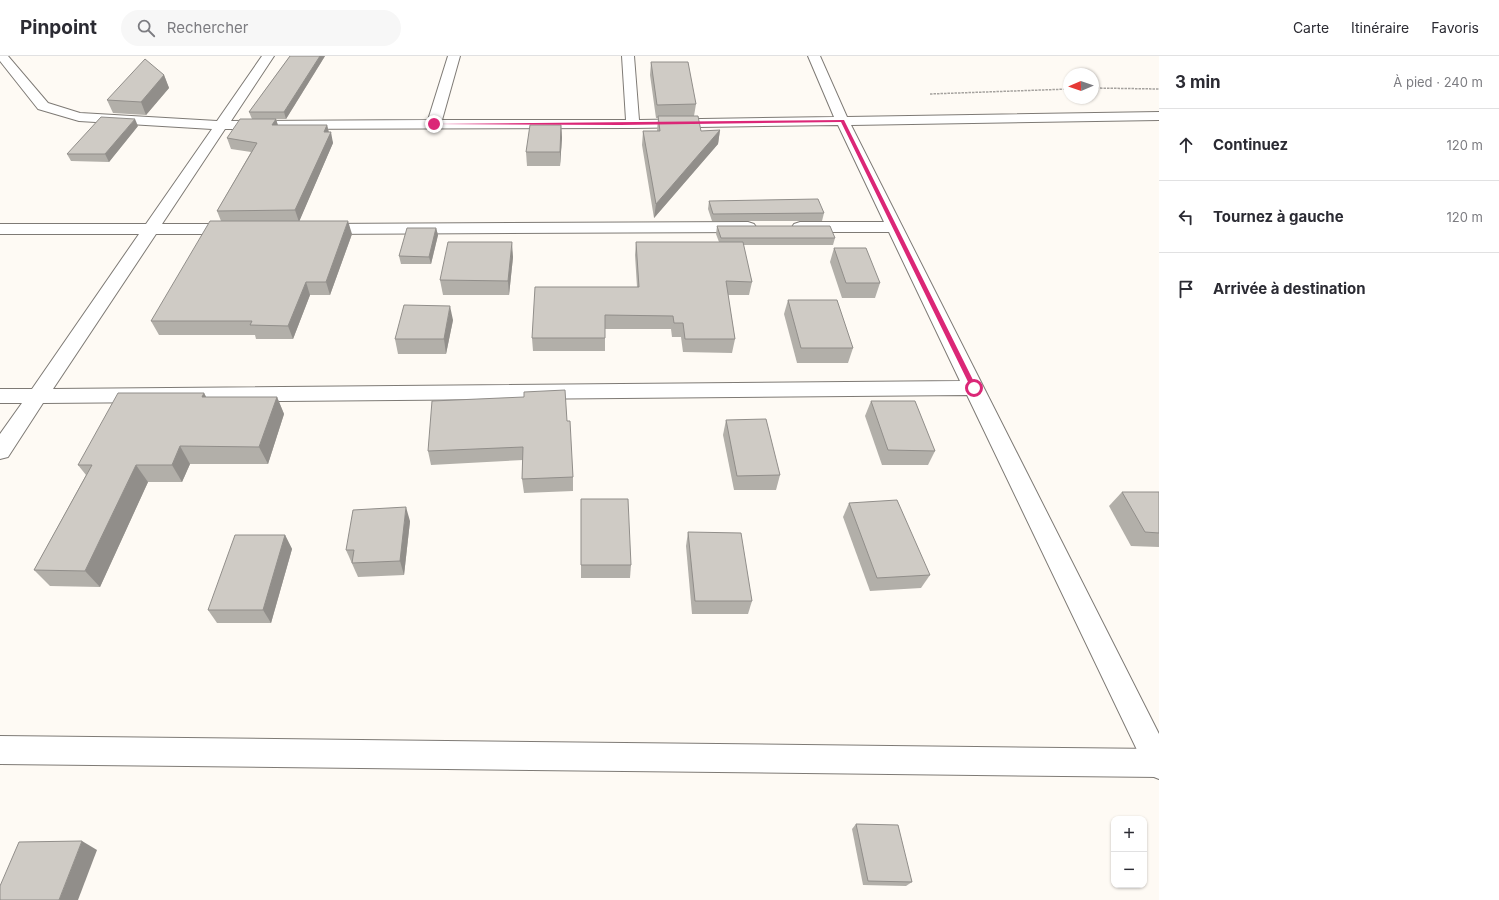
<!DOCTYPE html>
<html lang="fr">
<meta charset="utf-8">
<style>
:root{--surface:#fff;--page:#f7f7f7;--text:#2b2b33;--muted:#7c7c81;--line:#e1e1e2}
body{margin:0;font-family:Inter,sans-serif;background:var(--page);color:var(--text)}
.controls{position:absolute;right:12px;bottom:12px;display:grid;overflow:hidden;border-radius:8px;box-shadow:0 1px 3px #0004}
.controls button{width:36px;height:36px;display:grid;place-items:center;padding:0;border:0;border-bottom:1px solid var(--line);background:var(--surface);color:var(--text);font:20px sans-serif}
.compass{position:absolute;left:1063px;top:12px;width:36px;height:36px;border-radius:50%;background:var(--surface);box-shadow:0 1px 3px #0004;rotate:268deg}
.stop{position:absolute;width:12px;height:12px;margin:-9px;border:3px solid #db2777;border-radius:50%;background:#fff}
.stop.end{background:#db2777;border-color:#fff;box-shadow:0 1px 4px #0008}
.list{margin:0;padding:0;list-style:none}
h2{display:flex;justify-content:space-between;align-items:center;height:52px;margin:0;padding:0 16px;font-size:17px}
h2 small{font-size:13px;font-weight:400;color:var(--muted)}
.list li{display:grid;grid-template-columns:26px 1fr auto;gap:12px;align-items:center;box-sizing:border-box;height:72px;padding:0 16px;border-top:1px solid var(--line)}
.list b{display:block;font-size:15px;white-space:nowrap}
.list em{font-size:13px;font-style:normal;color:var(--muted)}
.icon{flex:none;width:22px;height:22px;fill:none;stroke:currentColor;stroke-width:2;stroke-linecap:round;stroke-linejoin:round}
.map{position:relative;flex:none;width:1159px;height:844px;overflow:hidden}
header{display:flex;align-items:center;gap:24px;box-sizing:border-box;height:56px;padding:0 20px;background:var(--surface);border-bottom:1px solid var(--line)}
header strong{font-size:19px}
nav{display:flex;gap:22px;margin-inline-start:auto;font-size:14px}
.search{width:280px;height:36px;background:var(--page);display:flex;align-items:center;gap:10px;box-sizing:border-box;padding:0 14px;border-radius:22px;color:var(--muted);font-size:15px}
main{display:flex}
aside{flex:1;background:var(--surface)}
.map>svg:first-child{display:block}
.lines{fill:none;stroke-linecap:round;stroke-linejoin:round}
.street-casing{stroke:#7e7a75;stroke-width:2}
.secondary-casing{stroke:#7e7a75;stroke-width:2}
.path{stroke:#a5a29e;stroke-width:1.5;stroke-dasharray:2.5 1;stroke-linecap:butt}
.street{fill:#fff;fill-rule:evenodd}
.secondary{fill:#fff;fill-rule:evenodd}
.wall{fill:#b2afa9}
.shaded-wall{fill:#918e8a}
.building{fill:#cfcbc5;stroke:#918e8a}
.route{fill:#db2777}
</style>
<header>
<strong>Pinpoint</strong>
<div class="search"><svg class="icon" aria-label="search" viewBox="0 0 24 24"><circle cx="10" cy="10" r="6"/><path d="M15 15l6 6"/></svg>Rechercher</div>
<nav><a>Carte</a><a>Itinéraire</a><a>Favoris</a></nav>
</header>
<main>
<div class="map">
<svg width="1159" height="844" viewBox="0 0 1159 844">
<rect width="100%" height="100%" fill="#fefaf4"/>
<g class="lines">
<defs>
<g id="street">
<path d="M0,0h8l40,47 32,10 137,8 45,-65h12l-43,65 197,-1 20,-64h12l-18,64h184l-4,-64h12l5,64 195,-3 -26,-61h12l27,61 312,-5v8l-308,5 308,609v45l-10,-4 -182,-380 -924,8 -35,54 -8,2v-25l22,-31h-22v-14h32l107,-155h-139v-10h146l66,-95 -133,-8 -41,-12 -38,-48zM838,69l46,97h-84l-6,2 -2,3 2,3 6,2h89l71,149 -907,8 103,-155h80l6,-2 2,-3 -2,-3 -6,-2h-74l63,-95 408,-1z"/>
<polygon points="748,166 754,168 756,171 754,174 748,176 320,178 314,176 312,173 314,170 320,168"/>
</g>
<polygon id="secondary" points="0,680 1159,693 1159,721 0,708"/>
</defs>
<use href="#street" class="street-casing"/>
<use href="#secondary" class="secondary-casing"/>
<g class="path">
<polyline points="1093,32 1159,33"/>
<polyline points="930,38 1069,33"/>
</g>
<use href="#street" class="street"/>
<use href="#secondary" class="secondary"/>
</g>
<g class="wall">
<polygon points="290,0 325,0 286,63 252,63 249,56"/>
<polygon points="651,6 696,48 694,60 701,75 720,74 718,88 654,162 642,89 643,75 657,75 658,62 656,62 650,19"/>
<polygon points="164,19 169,32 146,59 113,57 107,44"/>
<polygon points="276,63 278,69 327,69 329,76 333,87 299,165 352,178 330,239 310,239 293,283 256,283 255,279 159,279 151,265 221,165 217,155 251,96 231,93 227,82"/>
<polygon points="561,69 562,82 560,110 527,110 526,96"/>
<polygon points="138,70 109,106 71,105 67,98"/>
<polygon points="709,145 824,157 822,165 712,165 708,153"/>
<polygon points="717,170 835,182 833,189 743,189 752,226 749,239 728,239 735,283 732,297 683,296 681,281 672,281 671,273 605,273 605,295 533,295 532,282 637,231 635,199 636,186 719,186 716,178"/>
<polygon points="436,172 438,179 431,208 401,208 399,200"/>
<polygon points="834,192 880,227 875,242 842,242 830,206"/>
<polygon points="513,201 509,239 443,239 440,224"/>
<polygon points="788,244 853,292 848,307 797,307 784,258"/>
<polygon points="453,264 446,298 398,298 395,283"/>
<polygon points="204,337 206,341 277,341 284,358 268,408 190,408 182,426 148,426 100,531 50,530 34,514 86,419 78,409"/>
<polygon points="871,345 935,395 928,409 882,409 865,360"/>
<polygon points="726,364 780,419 776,434 734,434 723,379"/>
<polygon points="567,365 573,421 573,435 524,437 522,423 523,404 431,409 428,395"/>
<polygon points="1122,436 1159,436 1159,491 1131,490 1109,450"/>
<polygon points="581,443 631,509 630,522 581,522"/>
<polygon points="849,447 930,519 921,532 870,535 843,461"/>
<polygon points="410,465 404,519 358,521 346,494"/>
<polygon points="688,476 752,545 748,558 692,558 686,490"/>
<polygon points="285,479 292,493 271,567 217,567 208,554"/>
<polygon points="856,768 912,826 906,830 863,829 852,773"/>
</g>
<g class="shaded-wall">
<polygon points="320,0 325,0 286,63 284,56"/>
<polygon points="164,19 169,32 146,59 141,46"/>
<polygon points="135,63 138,70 109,106 105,98"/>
<polygon points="276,63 279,74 272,69"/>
<polygon points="327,69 329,78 331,76 333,87 299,166 295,154 324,76"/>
<polygon points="561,69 562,82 560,110 560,96"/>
<polygon points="720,74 718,88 654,162 656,148"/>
<polygon points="348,165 352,178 330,239 326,226"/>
<polygon points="436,172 438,179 431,208 429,201"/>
<polygon points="512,186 513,201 509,239 508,225"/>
<polygon points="306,226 310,239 293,283 288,270"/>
<polygon points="450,250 453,264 446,298 444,283"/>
<polygon points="204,337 213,354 202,341"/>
<polygon points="277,341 284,358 268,408 259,391"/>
<polygon points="180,390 190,408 182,426 172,409"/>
<polygon points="136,409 148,426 100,531 85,515"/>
<polygon points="406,451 410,465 404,519 400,505"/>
<polygon points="285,479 292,493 271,567 263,554"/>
<polygon points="82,785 97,794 78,844 59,844"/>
</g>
<g class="building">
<polygon points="290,0 320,0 284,56 249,56"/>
<polygon points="145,3 164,19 141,46 107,44"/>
<polygon points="651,6 688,6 696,48 657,49"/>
<polygon points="658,60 698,60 701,75 720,74 656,148 643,75 660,75"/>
<polygon points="101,61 135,63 105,98 67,98"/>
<polygon points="240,63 276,63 272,69 327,69 324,76 331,76 295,154 217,155 257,87 227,82"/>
<polygon points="530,69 561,69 560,96 526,96"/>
<polygon points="818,143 824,157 713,158 709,145"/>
<polygon points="210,165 348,165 326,226 306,226 288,270 250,269 252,265 151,265"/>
<polygon points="717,170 830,170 835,182 721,182"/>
<polygon points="407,172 436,172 429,201 399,200"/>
<polygon points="448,186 512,186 508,225 440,224"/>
<polygon points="636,186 743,186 752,226 726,225 735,283 685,283 683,267 674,267 673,260 605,259 605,282 532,282 535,231 639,231"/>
<polygon points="834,192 866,192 880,227 846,227"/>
<polygon points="788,244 837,244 853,292 801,292"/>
<polygon points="404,249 450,250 444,283 395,283"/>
<polygon points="565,334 567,365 570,365 573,421 522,423 523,391 428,395 432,345 524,341 524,336"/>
<polygon points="118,337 204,337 202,341 277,341 259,391 180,390 172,409 136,409 85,515 34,514 92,409 78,409"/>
<polygon points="871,345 915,345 935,395 888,394"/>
<polygon points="766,363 780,419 737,420 726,364"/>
<polygon points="1122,436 1159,436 1159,477 1145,476"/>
<polygon points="581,443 628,443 631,509 581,509"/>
<polygon points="897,444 930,519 877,522 849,447"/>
<polygon points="406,451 400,505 352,507 354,494 346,494 353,454"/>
<polygon points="688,476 741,477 752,545 695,545"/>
<polygon points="235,479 285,479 263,554 208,554"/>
<polygon points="856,768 898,769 912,826 868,825"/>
<polygon points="82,785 59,844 0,844 0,830 19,786"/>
</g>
<polygon class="route" points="844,64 977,332 976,333 971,332 841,66 620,69 432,68"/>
</svg>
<div class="controls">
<button>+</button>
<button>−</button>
</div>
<svg class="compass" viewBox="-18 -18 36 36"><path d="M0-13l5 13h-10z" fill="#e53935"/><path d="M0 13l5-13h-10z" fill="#7c7c81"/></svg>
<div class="stop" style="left:974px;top:332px"></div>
<div class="stop end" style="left:434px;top:68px"></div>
</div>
<aside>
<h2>3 min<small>À pied · 240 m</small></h2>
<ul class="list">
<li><svg class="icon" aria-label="ahead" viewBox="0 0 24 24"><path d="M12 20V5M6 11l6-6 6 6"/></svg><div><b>Continuez</b></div><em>120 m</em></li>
<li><svg class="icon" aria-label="left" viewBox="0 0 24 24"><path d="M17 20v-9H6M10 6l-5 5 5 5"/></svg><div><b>Tournez à gauche</b></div><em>120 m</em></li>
<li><svg class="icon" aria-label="arrive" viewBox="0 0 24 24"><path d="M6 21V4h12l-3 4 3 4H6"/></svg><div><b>Arrivée à destination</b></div></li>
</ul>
</aside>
</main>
